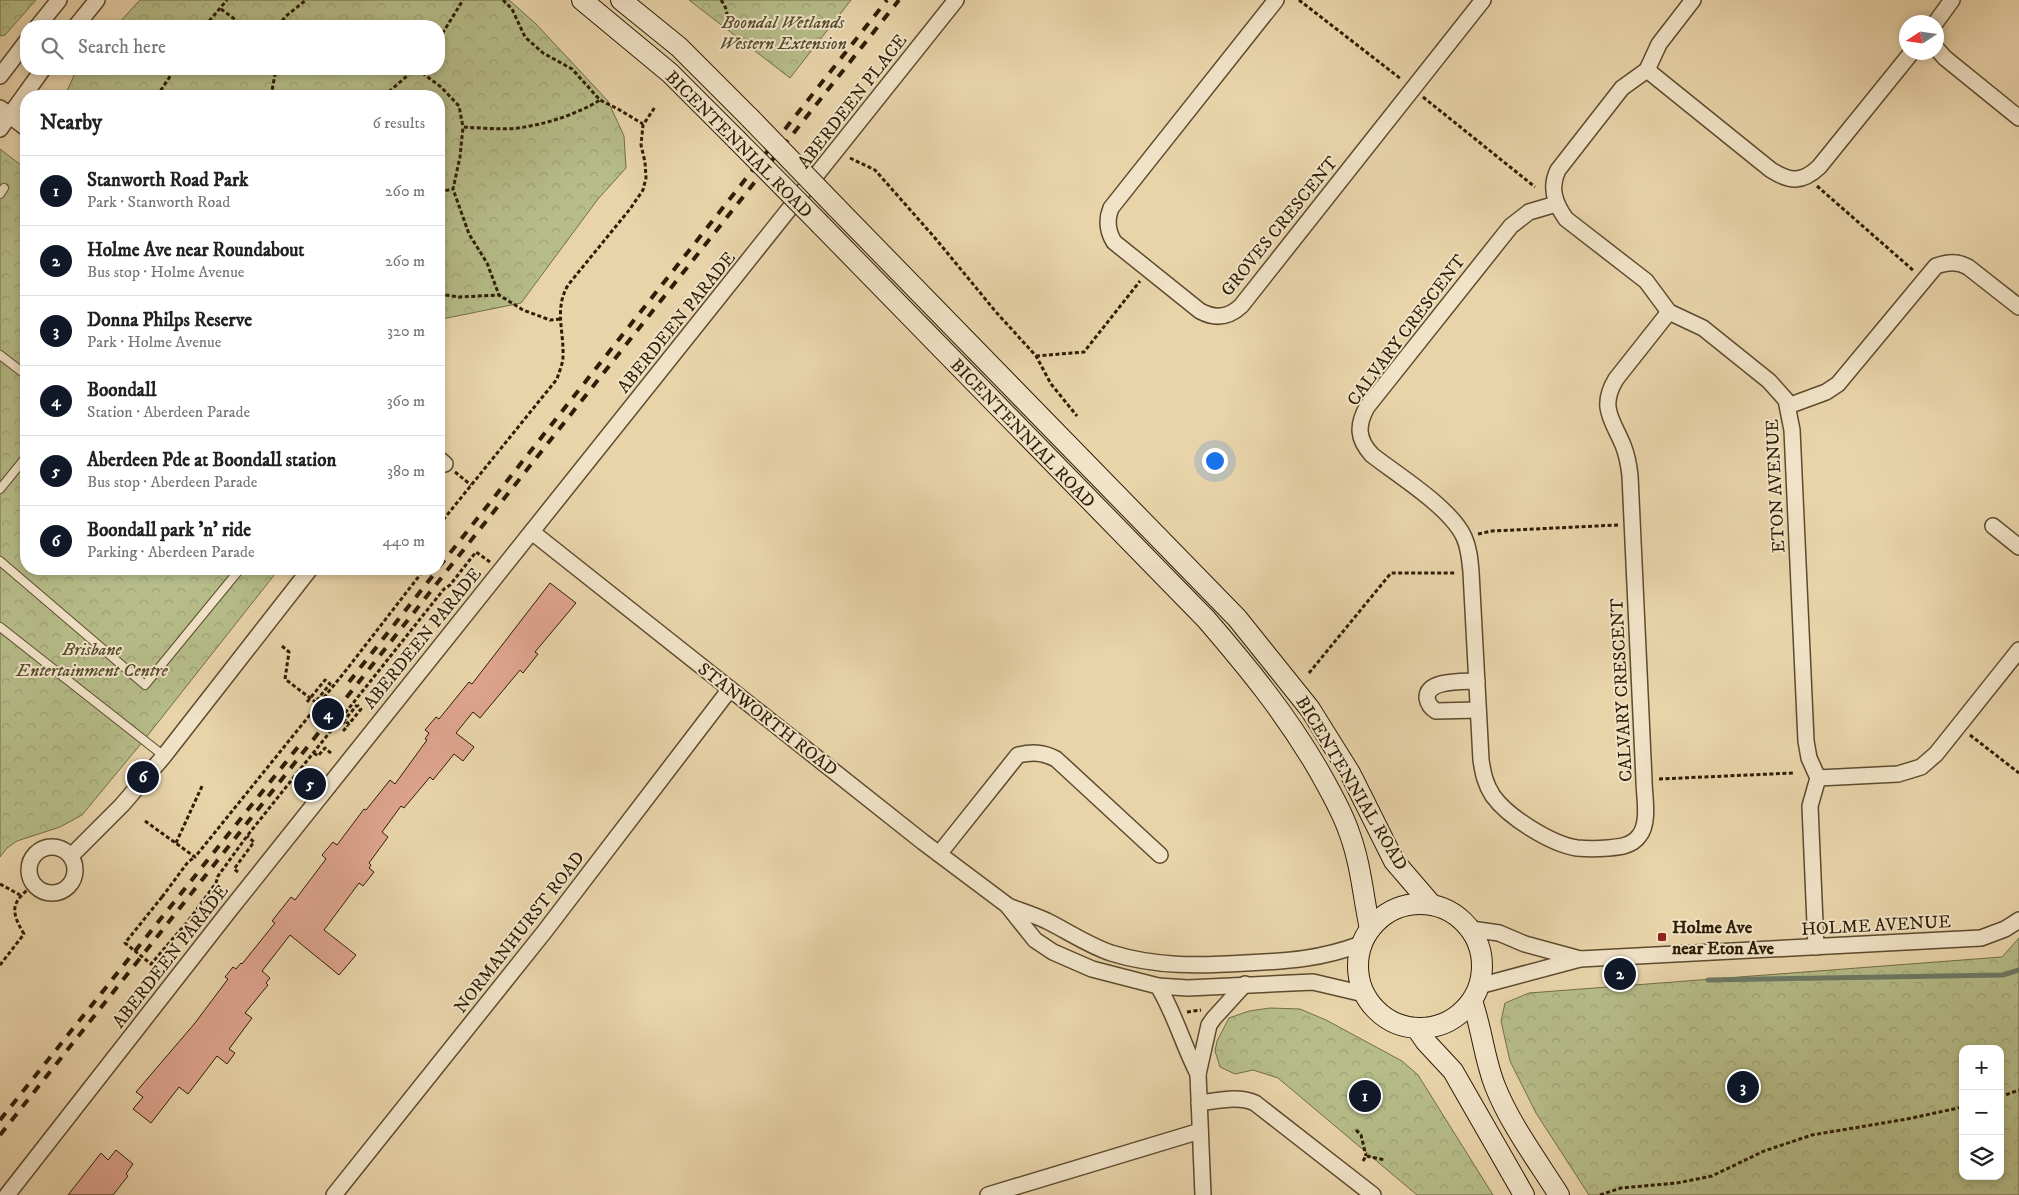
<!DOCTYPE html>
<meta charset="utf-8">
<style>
:root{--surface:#fff;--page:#f2f2f2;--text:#222;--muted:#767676;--line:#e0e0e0;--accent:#111827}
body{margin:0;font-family:"IM FELL DW Pica",serif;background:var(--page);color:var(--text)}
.controls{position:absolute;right:15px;bottom:15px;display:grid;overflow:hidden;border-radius:10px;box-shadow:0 2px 8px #0003}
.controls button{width:45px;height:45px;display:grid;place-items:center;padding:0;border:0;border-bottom:1px solid var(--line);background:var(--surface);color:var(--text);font:25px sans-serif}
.compass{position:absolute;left:1899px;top:15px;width:45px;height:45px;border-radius:50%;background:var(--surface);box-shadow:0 2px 8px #0003;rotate:258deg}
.you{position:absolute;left:1214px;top:460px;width:18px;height:18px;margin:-12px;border:4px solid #fff;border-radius:50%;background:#1a73e8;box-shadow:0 0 0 8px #1a73e833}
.badge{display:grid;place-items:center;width:32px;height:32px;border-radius:50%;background:var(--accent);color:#fff;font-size:16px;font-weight:700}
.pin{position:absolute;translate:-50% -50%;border:2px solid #fff;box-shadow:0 1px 5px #0006}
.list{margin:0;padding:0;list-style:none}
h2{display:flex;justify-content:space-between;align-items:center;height:65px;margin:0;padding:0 20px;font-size:21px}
h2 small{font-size:16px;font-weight:400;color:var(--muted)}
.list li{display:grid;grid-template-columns:32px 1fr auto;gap:15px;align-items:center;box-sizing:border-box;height:70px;padding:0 20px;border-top:1px solid var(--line)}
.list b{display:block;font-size:19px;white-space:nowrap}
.list p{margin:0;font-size:16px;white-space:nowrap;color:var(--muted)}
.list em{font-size:16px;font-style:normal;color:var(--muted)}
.icon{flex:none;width:28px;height:28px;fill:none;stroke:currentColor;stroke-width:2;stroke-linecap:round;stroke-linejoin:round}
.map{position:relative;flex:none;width:2019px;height:1195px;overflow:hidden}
.search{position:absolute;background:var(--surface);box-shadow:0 2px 8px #0003;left:20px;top:20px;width:425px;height:55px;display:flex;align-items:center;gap:12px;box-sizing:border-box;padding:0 18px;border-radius:20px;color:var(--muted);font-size:19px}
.panel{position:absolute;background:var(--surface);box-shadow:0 2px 8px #0003;left:20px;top:90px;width:425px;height:485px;border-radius:20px}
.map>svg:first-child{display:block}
.forest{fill:url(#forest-crowns);stroke:#726d47;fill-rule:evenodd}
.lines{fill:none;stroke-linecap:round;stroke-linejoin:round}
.stream{stroke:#6d7a66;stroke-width:5}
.building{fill:#dea48e;stroke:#2e1d05}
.service-casing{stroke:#5d4b2e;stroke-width:10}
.minor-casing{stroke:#5d4b2e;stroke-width:18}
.secondary-casing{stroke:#2e1d05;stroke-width:22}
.path{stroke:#2e1d05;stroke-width:3;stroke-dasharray:4 2.5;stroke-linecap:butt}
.service{stroke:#f1e3c8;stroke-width:8}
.minor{stroke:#f1e3c8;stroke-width:15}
.secondary{stroke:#f1e3c8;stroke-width:20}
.rail{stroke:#2e1d05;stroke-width:4;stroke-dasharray:9 9;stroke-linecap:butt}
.secondary-bridge-casing{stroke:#2e1d05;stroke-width:22;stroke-linecap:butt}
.path-bridge{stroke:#2e1d05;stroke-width:3;stroke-dasharray:4 2.5;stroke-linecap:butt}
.secondary-bridge{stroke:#f1e3c8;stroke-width:20}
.poi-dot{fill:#8f2418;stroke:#f1e3c8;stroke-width:2}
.labels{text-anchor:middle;stroke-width:4;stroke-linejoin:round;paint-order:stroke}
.park-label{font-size:18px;font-style:italic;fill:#574d2d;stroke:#f1e3c8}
.street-label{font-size:18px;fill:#2e1d05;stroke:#f1e3c8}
.poi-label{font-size:18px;font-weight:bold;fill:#2e1d05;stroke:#f1e3c8;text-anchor:start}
</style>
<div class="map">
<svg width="2019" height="1195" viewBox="0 0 2019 1195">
<defs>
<pattern id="forest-crowns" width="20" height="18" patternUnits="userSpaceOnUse" patternTransform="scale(1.25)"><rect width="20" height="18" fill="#b6bd89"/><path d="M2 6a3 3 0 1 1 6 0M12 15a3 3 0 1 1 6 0" fill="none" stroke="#9da275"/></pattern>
</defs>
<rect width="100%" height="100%" fill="#e9d4aa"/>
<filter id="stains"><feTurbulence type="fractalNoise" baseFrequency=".004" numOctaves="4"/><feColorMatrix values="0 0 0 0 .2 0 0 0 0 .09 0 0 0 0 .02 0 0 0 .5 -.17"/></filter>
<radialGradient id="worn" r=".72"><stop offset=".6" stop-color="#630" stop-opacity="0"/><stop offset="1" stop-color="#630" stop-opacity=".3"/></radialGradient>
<g class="forest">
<polygon points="0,0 36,0 5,35 0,36"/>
<polygon points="140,0 509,0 536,24 608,101 624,136 626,168 598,199 521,303 447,318 439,318 439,96 66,96 65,95 77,69 439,69 439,26 116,26"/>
<polygon points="689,0 851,0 790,78"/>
<polygon points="0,149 26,169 26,569 279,569 144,740 82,815 60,827 17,841 7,848 0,857"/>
<path d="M2019,938v257h-430l-53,-82 -26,-52 -9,-40 4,-18 24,-10 473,-36zM1963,1049h37v127h-37z"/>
<polygon points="1270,1008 1300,1009 1326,1020 1402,1061 1418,1075 1493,1195 1417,1195 1278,1078 1253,1070 1235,1074 1220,1067 1215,1051 1217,1041 1229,1018 1249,1011"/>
</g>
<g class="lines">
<polyline class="stream" points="1708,980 2003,975 2019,970"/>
</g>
<g class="building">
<polygon points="550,583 576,603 535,652 538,654 523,673 520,670 480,718 473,712 456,733 474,747 463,761 454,754 433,780 430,777 404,808 401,806 382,832 388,837 369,863 371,865 369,868 374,872 363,886 359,883 324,930 356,955 339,975 290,935 262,971 270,978 266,983 268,985 245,1013 252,1018 229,1049 235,1053 227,1064 217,1056 188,1094 179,1087 151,1123 133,1109 143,1097 136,1092 195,1023 228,979 225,977 233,967 236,969 241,963 242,964 275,923 272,921 291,897 295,900 326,859 322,855 333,842 337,845 364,809 366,810 390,780 395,784 427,740 425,739 429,733 425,730 436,717 439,719 469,682 472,684"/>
<polygon points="116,1150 133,1164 126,1174 128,1176 113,1195 68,1195 101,1153 108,1160"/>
</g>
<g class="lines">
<defs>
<g id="service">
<polyline points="0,194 4,188"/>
<polyline points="0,355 26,375"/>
<polyline points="0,489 26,457"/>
<polyline points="0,561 145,685 240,569"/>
<polyline points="0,627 164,756"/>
</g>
<g id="minor">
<path d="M1276,0l-165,208c-5,12 -3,24 3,34l86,69c15,8 28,7 41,-5l242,-306"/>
<path d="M1693,0l-34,44 -12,26 -25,18 -64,82c-9,18 -3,34 8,49l80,62 23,31 34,16 66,53 17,19 6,30 14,311 3,17 9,20 -8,28 6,141"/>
<polyline points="1936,22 1952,0"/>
<polyline points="38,26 59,0"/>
<polyline points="76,26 97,0"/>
<polyline points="1936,48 1945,58 2019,118"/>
<path d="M1647,70l124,100c19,12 31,13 48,-3l93,-115"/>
<polyline points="0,76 26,42"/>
<polyline points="0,108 26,128"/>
<polyline points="0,129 43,69"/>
<path d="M1556,204l-27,8 -18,14 -144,181c-10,18 -10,32 5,48 27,21 79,53 92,82 5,11 6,23 7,35l10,188c2,13 4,24 12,36 15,21 58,48 84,52 10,1 20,1 31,0 11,-1 24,-2 31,-12 11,-13 5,-40 5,-56l-14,-304c-1,-10 -3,-21 -7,-31 -11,-26 -24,-38 -7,-66l53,-67"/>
<path d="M1788,406l38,-14 12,-8 98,-118c12,-4 21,-5 32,1l51,40"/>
<polyline points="439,459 445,464"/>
<polyline points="1993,526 2019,547"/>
<polyline points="532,532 923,842 1007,905 1035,940 1053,952 1092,969 1158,986 1188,988 1313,982 1364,994"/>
<path d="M1477,681c-14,1 -50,-2 -50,17 1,6 4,10 9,13l42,-1"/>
<polyline points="1818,778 1898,774 1921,767 1936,754 2019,650"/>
<circle cx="52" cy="870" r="23"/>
<path d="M939,854l79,-99c14,-3 25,-3 38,4l104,96"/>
<polyline points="71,856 122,805 164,756 310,569"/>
<path d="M1008,906c13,5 26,9 39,15 22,11 41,24 64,32 45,14 89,13 135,10 43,-2 75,-4 115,-19"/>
<polyline points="1471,929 1499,933 1525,944 1580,959"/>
<path d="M1158,986c17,28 25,59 40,88"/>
<polyline points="1479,986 1580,959 1981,938 2005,929 2019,920"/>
<path d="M1199,1103c18,-2 39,-8 56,0l118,92"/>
<polyline points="7,1195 229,911 956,0"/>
<polyline points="334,1195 545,931 730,689"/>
<polyline points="988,1195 1200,1131"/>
<polyline points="1203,1195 1198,1074 1209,1025 1214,1018 1245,984"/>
</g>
<g id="secondary">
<polyline points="582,0 670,73 736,139"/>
<polyline points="621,0 679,47 750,118"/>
<polyline points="836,207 1237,618 1310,709 1350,773 1394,861 1431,904"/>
<path d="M821,225l385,394c43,50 80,95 113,152 11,20 23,40 30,61 12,32 14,64 21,97"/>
<circle cx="1420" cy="966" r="62"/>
<path d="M1472,1001c10,28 12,57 23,85 15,38 42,74 64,109"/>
<polyline points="1417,1029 1426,1042 1453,1071 1524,1195"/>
</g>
</defs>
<use href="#service" class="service-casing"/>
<use href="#minor" class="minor-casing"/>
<use href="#secondary" class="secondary-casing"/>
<g class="path">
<polyline points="503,0 512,9 525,37 543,53 572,69 600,100 618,109 643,124"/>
<path d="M721,0c8,11 7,17 2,30"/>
<polyline points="1299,0 1401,79"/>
<polyline points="221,9 244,26"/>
<polyline points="205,26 227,0"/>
<polyline points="278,26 286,16 306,0"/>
<polyline points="439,39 463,0"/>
<polyline points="417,69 441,87 459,106 463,127"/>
<polyline points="157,96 175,69"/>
<polyline points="271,96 276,69"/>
<polyline points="384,96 415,69"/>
<polyline points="1423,97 1535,187"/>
<polyline points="850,158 875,170 935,238 996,312 1036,356 1051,384 1077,416"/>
<polyline points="1817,186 1914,271"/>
<polyline points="439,192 453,189"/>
<polyline points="439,294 459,297 499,295"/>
<path d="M560,319l-10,1 -27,-10 -24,-15 -12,-32 -18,-29 -16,-45 7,-32 3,-30c18,1 38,3 55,1 29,-4 57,-13 82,-28"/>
<polyline points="1036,356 1084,352 1140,281"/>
<polyline points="455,472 471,485"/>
<path d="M439,525l118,-146c2,-7 6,-15 6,-23 1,-25 -9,-47 5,-71l62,-76 13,-19 3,-12 -1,-16 -4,-17 2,-20 12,-18"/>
<polyline points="1478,534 1492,531 1618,525"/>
<polyline points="282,646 289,652 285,679 318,704"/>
<polyline points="1309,673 1391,573 1455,573"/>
<polyline points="307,702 325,680 330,684 317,700"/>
<polyline points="341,718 349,724 361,709 357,705"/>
<polyline points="343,731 348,726"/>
<polyline points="1970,735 2019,773"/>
<polyline points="314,753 318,756 325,748 332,754"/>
<polyline points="1659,779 1793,773"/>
<polyline points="145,821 195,857 347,669 423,571"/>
<polyline points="176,843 203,784"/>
<polyline points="238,872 234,869 254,842 247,836"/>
<polyline points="0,884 20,895"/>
<polyline points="162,897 188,862 195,857"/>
<polyline points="189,920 216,883 218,876 247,836 444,589 450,585 476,552 490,562"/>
<path d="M0,965l24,-31c-15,-25 -12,-33 11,-50"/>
<polyline points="1187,1012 1201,1010"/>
<polyline points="2000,1097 2019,1090"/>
<polyline points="1356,1130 1361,1135 1366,1156"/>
<polyline points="1363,1161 1366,1156 1385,1160"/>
<polyline points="1600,1195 1621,1188 1677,1183 1712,1176 1764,1151 1812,1135 1907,1119 1963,1107"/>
</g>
<use href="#service" class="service"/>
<use href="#minor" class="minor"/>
<use href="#secondary" class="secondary"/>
<g class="rail">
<polyline points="439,567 887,0"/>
<polyline points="349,682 438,569"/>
<polyline points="0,1120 298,747"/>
<polyline points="0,1135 899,0"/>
</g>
<defs>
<g id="secondary-bridge">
<polyline points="750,118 836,207"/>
<polyline points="736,139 821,225"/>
</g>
</defs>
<use href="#secondary-bridge" class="secondary-bridge-casing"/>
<g class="path-bridge">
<polyline points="317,700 348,726"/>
<polyline points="343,722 357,705"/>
<polyline points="162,897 125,943 151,964 189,920"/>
</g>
<use href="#secondary-bridge" class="secondary-bridge"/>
</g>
<rect class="poi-dot" x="1657" y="932" width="10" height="10" rx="2.5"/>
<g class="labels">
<g class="park-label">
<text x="783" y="28">Boondal Wetlands<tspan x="783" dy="21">Western Extension</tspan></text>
<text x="92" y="655">Brisbane<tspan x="92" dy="21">Entertainment Centre</tspan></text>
</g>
<g class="street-label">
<text transform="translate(852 101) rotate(-52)" y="6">ABERDEEN PLACE</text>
<text transform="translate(739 144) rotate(45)" y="6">BICENTENNIAL ROAD</text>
<text transform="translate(1279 226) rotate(-51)" y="6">GROVES CRESCENT</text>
<text transform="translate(676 322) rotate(-51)" y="6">ABERDEEN PARADE</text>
<text transform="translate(1406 330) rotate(-53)" y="6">CALVARY CRESCENT</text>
<text transform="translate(1023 433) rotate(46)" y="6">BICENTENNIAL ROAD</text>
<text transform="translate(1775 486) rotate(-93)" y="6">ETON AVENUE</text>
<text transform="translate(422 638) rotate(-51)" y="6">ABERDEEN PARADE</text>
<text transform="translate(1621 690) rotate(-93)" y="6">CALVARY CRESCENT</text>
<text transform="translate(768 719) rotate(38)" y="6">STANWORTH ROAD</text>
<text transform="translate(1352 783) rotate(59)" y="6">BICENTENNIAL ROAD</text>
<text transform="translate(1876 925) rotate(-3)" y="6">HOLME AVENUE</text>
<text transform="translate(519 932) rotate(-52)" y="6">NORMANHURST ROAD</text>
<text transform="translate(170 956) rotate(-52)" y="6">ABERDEEN PARADE</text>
</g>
<g class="poi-label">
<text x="1672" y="933">Holme Ave<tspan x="1672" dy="21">near Eton Ave</tspan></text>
</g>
</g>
<rect width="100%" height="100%" filter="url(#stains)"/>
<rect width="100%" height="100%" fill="url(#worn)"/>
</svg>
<div class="controls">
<button>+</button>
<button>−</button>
<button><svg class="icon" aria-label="layers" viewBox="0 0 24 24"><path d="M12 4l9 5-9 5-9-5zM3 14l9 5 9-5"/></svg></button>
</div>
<svg class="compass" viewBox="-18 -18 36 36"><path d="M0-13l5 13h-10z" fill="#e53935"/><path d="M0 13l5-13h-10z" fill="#767676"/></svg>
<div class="you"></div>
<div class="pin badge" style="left:1365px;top:1096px">1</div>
<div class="pin badge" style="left:1620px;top:974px">2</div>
<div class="pin badge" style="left:1743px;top:1087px">3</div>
<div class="pin badge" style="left:328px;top:714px">4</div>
<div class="pin badge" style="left:310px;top:784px">5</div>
<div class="pin badge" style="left:143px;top:777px">6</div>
<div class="search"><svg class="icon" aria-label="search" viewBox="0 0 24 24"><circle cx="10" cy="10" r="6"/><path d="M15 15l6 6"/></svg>Search here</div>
<section class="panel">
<h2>Nearby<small>6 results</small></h2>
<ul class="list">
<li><span class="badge">1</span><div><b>Stanworth Road Park</b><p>Park · Stanworth Road</p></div><em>260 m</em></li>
<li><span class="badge">2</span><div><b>Holme Ave near Roundabout</b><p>Bus stop · Holme Avenue</p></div><em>260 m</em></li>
<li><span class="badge">3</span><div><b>Donna Philps Reserve</b><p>Park · Holme Avenue</p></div><em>320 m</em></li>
<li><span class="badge">4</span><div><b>Boondall</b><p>Station · Aberdeen Parade</p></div><em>360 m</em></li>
<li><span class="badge">5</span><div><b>Aberdeen Pde at Boondall station</b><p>Bus stop · Aberdeen Parade</p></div><em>380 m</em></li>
<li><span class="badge">6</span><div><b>Boondall park 'n' ride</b><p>Parking · Aberdeen Parade</p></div><em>440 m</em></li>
</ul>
</section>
</div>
